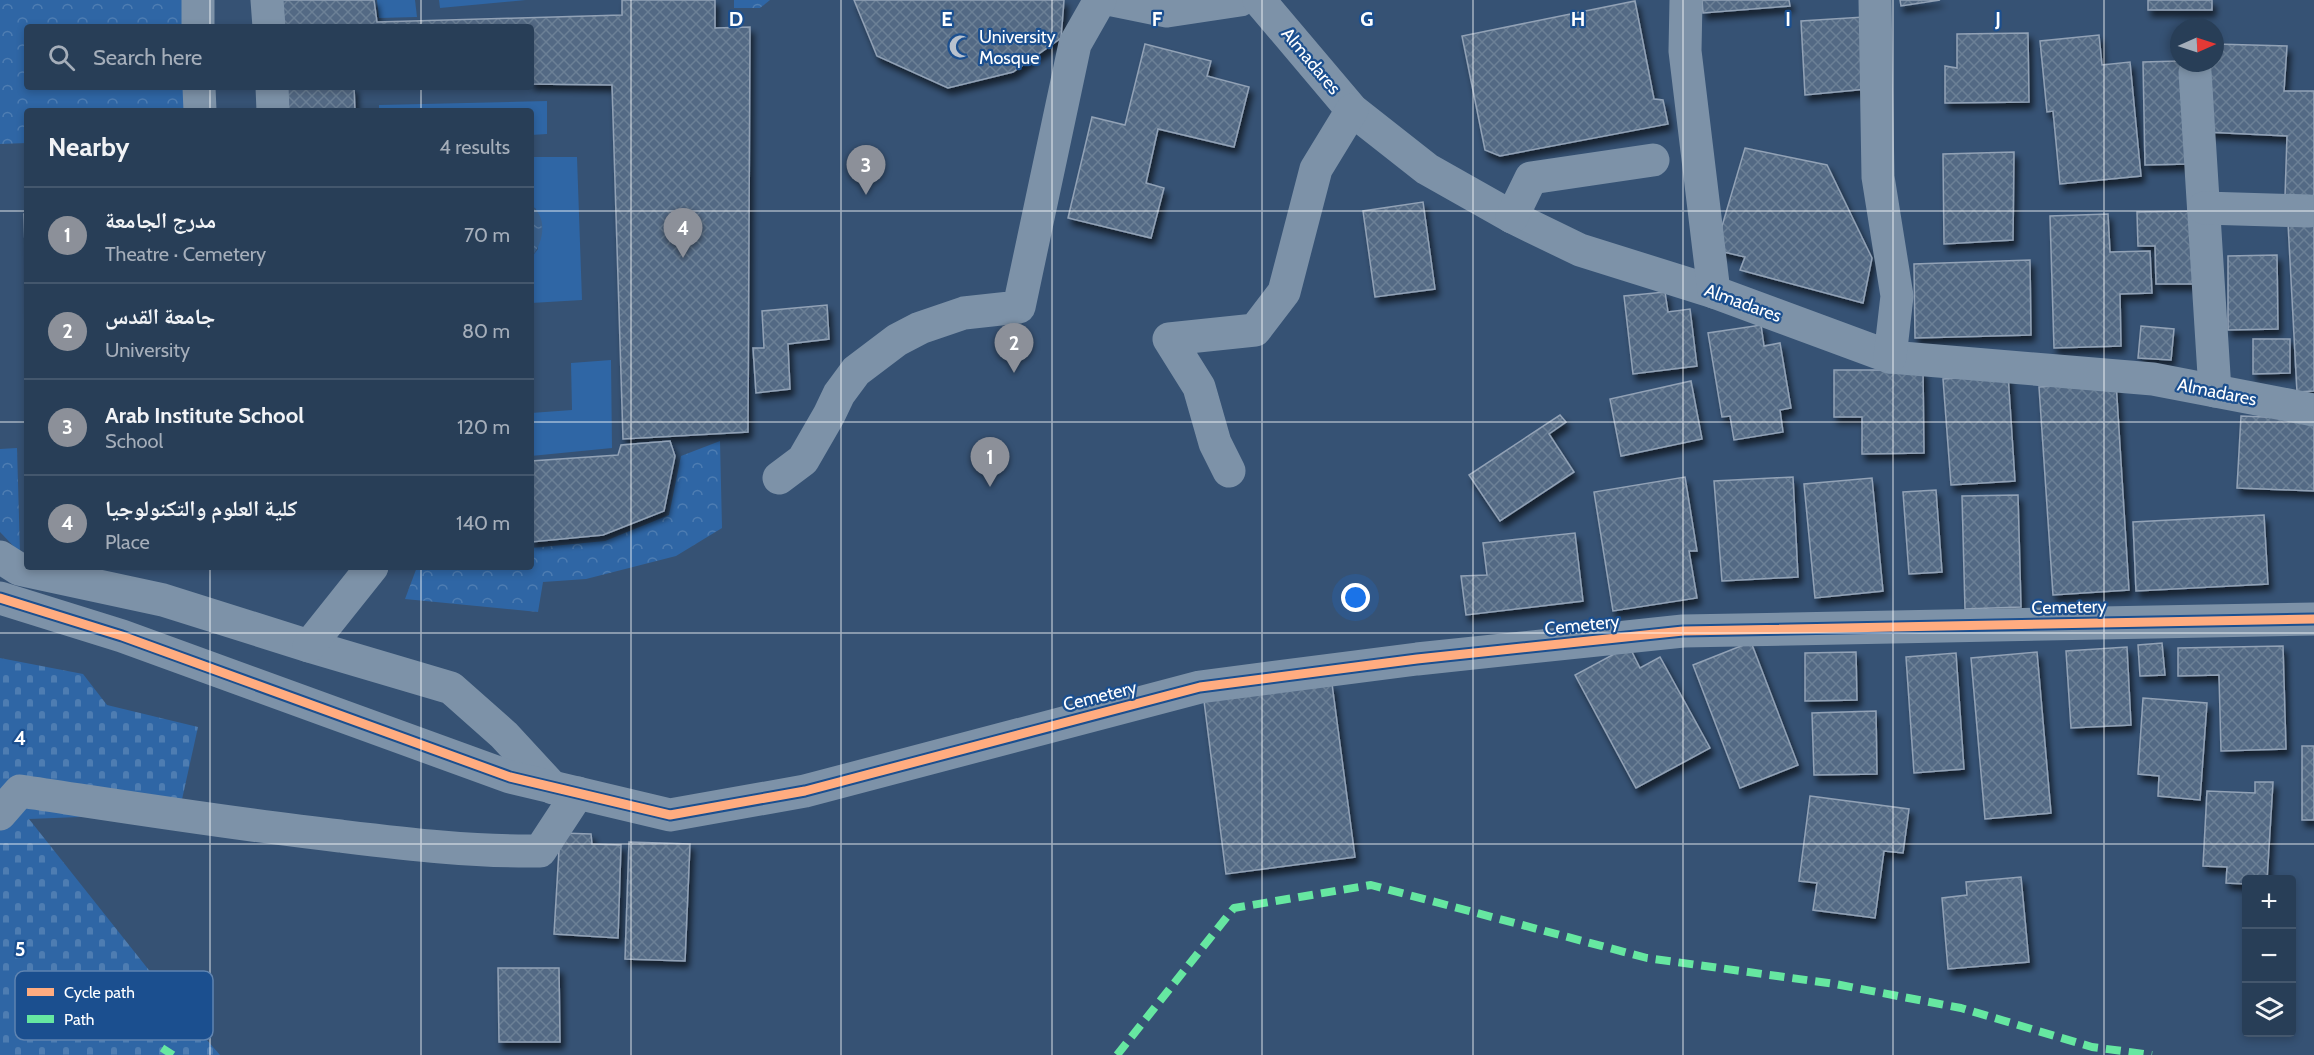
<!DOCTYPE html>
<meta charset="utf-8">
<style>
:root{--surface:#283e57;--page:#30455d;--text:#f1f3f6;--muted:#a5aeba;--line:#44576d;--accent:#8c9099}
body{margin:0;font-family:Cabin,"Noto Naskh Arabic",sans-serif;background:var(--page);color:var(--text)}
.controls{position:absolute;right:18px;bottom:18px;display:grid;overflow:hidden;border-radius:6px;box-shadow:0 3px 9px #0003}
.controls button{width:54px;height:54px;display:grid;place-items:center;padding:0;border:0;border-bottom:2px solid var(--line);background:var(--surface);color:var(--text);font:30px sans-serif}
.compass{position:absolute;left:2170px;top:18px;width:54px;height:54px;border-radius:50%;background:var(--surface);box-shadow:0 3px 9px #0003;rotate:87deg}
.you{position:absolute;left:1356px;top:598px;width:21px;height:21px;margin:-15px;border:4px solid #fff;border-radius:50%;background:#1a73e8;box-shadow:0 0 0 9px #1a73e833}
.badge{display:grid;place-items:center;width:39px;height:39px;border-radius:50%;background:var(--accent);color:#fff;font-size:20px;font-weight:700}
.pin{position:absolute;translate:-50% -50px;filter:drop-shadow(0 2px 3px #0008)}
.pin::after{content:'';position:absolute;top:32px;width:21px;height:18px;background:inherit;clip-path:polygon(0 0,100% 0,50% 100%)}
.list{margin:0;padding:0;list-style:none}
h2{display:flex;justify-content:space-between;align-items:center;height:78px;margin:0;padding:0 24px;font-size:26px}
h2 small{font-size:20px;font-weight:400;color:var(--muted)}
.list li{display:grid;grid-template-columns:39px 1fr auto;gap:18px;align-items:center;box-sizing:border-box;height:96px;padding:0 24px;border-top:2px solid var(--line)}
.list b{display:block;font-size:22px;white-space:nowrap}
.list p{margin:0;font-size:20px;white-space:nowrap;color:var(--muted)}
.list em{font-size:20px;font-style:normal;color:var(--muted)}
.icon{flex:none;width:33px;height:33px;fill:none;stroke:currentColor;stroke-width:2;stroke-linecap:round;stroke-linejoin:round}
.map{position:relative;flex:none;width:2314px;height:1055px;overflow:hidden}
.search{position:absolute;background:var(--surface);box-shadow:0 3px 9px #0003;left:24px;top:24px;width:510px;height:66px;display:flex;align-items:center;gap:15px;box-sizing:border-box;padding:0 21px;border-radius:6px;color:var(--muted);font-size:22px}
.panel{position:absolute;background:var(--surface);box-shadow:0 3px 9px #0003;left:24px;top:108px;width:510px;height:462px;border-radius:6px}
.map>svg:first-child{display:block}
.forest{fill:url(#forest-crowns)}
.cemetery{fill:url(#cemetery-stones)}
.garden{fill:#2f66a5}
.water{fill:url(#water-ripples)}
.building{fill:url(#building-cross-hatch);stroke:#92a2b6;stroke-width:1.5;filter:url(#shadow)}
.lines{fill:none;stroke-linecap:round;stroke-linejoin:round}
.minor{stroke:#7d92a8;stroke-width:33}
.quiet{stroke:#66e7a1;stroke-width:8;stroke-dasharray:15 8;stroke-linecap:butt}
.cycleway-casing{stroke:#1b4f8f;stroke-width:13}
.cycleway{stroke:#ffac80;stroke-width:9}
.grid{fill:none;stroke:#fff;stroke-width:1.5;stroke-opacity:0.55}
.labels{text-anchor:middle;stroke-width:4.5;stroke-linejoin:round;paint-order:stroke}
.poi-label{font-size:18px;fill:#fff;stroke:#1b4f8f;text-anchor:start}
.street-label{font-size:18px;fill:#fff;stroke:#1b4f8f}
.key{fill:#1b4f8f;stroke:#5f84b1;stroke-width:1.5}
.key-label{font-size:16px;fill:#fff}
.grid-label{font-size:20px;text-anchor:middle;font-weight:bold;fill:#fff;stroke:#1b4f8f;stroke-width:4.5;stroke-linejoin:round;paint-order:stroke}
</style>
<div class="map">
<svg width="2314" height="1055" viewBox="0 0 2314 1055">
<defs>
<pattern id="forest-crowns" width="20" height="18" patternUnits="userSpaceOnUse" patternTransform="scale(1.5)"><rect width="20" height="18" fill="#2f66a5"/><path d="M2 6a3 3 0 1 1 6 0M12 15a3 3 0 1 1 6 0" fill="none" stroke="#4e7db2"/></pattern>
<pattern id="cemetery-stones" width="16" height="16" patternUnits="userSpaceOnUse" patternTransform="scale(1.5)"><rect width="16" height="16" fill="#2f66a5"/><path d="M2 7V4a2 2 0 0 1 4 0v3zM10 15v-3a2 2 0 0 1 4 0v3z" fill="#4e7db2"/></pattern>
<pattern id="water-ripples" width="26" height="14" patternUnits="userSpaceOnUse" patternTransform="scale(1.5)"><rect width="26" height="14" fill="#3b618d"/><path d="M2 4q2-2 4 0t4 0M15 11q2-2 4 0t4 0" fill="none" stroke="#58799e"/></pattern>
<pattern id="building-cross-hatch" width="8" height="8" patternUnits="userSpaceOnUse" patternTransform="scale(1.5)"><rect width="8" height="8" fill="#526984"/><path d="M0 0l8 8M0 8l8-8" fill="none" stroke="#6c8096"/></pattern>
<filter id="shadow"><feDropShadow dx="3.5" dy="6" stdDeviation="3" flood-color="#0009"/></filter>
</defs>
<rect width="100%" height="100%" fill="#365274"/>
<g class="forest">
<polygon points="0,0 190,0 190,27 27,27 27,87 191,87 191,111 27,111 27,143 0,144"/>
<polygon points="734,0 770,0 760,8 734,8"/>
<polygon points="720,441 722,528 676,556 586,579 543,582 538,612 405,599 417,567 531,567 531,548 605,541 669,515 681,456"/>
<polygon points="17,448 20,553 0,532 0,449"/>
</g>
<polygon class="cemetery" points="0,658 83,674 107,705 198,727 179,813 29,819 179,1008 220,1055 0,1055"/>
<g class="garden">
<polygon points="377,0 415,0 417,17 379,18"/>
<polygon points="439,0 526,0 440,8"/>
<polygon points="547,101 547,134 531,135 531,111 379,111 379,105"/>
<polygon points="531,157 577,157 582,300 531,303 531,258 538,249 536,209 531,205"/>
<polygon points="611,360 612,448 531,456 531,413 572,410 571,363"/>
</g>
<path class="water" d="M531,206c18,11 12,39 0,51z"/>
<g class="building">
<polygon points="276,0 374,0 377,22 622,15 622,0 715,0 715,28 750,27 748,432 623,439 612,85 531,84 531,27 277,27"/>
<polygon points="854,0 1064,0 1061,38 1013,72 948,88 877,56"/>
<polygon points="1702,0 1789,0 1790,6 1703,13"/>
<polygon points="1900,0 1940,0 1901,6"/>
<rect x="2148" y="0" width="64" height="10"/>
<polygon points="1635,1 1654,99 1663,100 1668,124 1500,156 1485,150 1462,36"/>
<polygon points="1864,17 1867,89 1805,95 1801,21"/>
<polygon points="2028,33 2029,102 1945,103 1945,66 1957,68 1957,34"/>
<polygon points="2099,35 2102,65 2130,62 2141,176 2060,184 2053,111 2047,112 2040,41"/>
<polygon points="1145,44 1211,61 1207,76 1249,87 1234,147 1158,129 1146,183 1164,188 1151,238 1068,218 1092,117 1125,125"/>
<polygon points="2215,44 2287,46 2284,91 2314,91 2314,198 2285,197 2287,136 2205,132 2207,63 2215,63"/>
<polygon points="2179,61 2179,63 2186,63 2187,164 2145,165 2143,62"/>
<polygon points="281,87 354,87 355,111 282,111"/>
<polygon points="1745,148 1827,165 1872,258 1863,303 1740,270 1745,257 1715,250"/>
<polygon points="2014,152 2013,240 1944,244 1943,154"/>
<polygon points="1423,202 1435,289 1375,297 1363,211"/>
<polygon points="2193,211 2194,284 2156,284 2155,246 2138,246 2137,212"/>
<polygon points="24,214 27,214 27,313"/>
<polygon points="2108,214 2110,252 2150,251 2152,293 2120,294 2121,346 2054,348 2050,216"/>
<polygon points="2314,221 2314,391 2297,392 2288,223"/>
<polygon points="2277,255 2278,329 2228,330 2228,256"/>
<polygon points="2030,260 2031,335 1915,338 1914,264"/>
<polygon points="1665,292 1668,312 1690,309 1697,366 1633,374 1624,296"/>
<polygon points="827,305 829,339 788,344 790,389 756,393 753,348 764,348 762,311"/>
<polygon points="1761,325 1764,346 1780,343 1791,408 1780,410 1783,432 1734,440 1730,416 1722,417 1708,333"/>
<polygon points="2141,326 2174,329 2171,360 2138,358"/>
<polygon points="2253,339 2290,339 2290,373 2253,374"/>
<polygon points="1834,370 1923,370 1924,453 1862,454 1862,417 1834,417"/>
<polygon points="2008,374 2015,481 1951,485 1943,379"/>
<polygon points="1691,381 1702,439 1621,456 1610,399"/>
<polygon points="2116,382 2129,590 2053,595 2039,387"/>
<polygon points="1560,415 1566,422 1549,434 1574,472 1500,521 1469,475"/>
<polygon points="2241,416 2314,419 2314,491 2237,488"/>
<polygon points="670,441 675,456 664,511 603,535 531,542 531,461 618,455 621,445"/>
<polygon points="1685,477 1697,551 1689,551 1697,598 1613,611 1594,492"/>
<polygon points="1793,477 1798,577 1722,581 1714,481"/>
<polygon points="1872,478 1883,591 1815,598 1804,484"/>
<polygon points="1936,490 1942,572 1909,574 1903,492"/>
<polygon points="2018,495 2021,607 1965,609 1962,496"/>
<polygon points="2264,515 2268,584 2136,591 2133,522"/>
<polygon points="1575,533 1583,601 1466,615 1461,576 1487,575 1483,543"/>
<polygon points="1751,642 1798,765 1740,788 1693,665"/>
<polygon points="2162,643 2165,675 2140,676 2138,645"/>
<polygon points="1629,646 1640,668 1660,657 1710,748 1636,788 1575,675"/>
<polygon points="2283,646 2286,749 2221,751 2219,675 2178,676 2178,648"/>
<polygon points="2127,647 2131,725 2071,728 2066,651"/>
<polygon points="1856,652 1857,700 1805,701 1805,653"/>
<polygon points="2037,652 2051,813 1985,819 1971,658"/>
<polygon points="1956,653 1964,769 1914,773 1906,657"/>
<polygon points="1332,684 1355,857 1226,874 1204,701"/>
<polygon points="2143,698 2207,703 2200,800 2158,796 2159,776 2138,774"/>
<polygon points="1876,711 1877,774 1814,775 1812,713"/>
<rect x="2302" y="746" width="12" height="74"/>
<polygon points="2255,782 2273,782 2267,880 2246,880 2246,884 2226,883 2227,867 2203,866 2207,791 2255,793"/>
<polygon points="1810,796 1909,809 1903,853 1884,851 1875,918 1813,910 1817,883 1799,881"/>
<polygon points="560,833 591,834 592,844 621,845 618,938 554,934"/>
<polygon points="629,842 690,844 685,961 625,959"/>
<polygon points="2021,877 2029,962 1948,969 1942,898 1967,895 1966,882"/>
<polygon points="498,968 559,968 560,1042 499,1042"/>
</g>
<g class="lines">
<g class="minor">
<polyline points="198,0 198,27"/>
<polyline points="267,0 269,27"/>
<polyline points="1113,0 1167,11 1240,0"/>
<polyline points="1259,0 1352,110 1427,169 1512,217 1580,250 1714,292 1890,357 2153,379 2314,410"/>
<polyline points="1686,0 1685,51 1714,292"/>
<polyline points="1875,0 1878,177 1897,296 1890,357"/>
<polyline points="2195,72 2215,391"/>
<polyline points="199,87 200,111"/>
<polyline points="272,87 273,111"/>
<polyline points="2204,208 2309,211"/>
<polyline points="1512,217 1531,178 1653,160"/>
<polyline points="1229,471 1215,443 1199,387 1169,339 1255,330 1284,292 1316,169 1352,110"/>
<polyline points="779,478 803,460 829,415 839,394 856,371 897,340 920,328 964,313 1019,307 1075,44 1100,0"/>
<polyline points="0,557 19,569 163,600 309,646 451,688 504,735 553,788"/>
<polyline points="0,598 122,636 510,777 670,815 805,791 1200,687 1417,659 1683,631 2314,619"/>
<polyline points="309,646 372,567"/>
<path d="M0,814l20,-23c107,16 213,33 320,45 67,8 133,16 200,15l38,-58"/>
</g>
<g class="quiet">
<polyline points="162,1048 173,1055"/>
<polyline points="1117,1055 1234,908 1371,885 1647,958 1835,984 1961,1008 2092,1047 2152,1055"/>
</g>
<defs>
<polyline id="cycleway" points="0,598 122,636 510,777 670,815 805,791 1200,687 1417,659 1683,631 2314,619"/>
</defs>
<use href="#cycleway" class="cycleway-casing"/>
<use href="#cycleway" class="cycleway"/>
</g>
<path class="grid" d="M210,0v27M421,0v27M631,0v1055M841,0v1055M1052,0v1055M1262,0v1055M1473,0v1055M1683,0v1055M1893,0v1055M2104,0v1055M210,87v24M421,87v24M0,211h27M531,211h1783M0,422h27M531,422h1783M210,567v488M421,567v488M0,633h2314M0,844h2314"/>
<defs>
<symbol id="mosque-bare" viewBox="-9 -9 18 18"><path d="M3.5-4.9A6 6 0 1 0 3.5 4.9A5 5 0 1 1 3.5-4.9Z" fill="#b9c2ce" stroke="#1b4f8f" stroke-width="2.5" paint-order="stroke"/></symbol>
</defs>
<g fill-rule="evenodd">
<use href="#mosque-bare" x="944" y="30" width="33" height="33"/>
</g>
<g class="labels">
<g class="poi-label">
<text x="979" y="43">University<tspan x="979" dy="21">Mosque</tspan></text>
</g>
<g class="street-label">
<text transform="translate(1311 61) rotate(50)" y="6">Almadares</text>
<text transform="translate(1743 303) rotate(20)" y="6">Almadares</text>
<text transform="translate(2217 392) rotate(11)" y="6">Almadares</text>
<text transform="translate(2069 607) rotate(-1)" y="6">Cemetery</text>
<text transform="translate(1582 625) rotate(-6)" y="6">Cemetery</text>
<text transform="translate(1100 696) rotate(-14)" y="6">Cemetery</text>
</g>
</g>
<rect x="15" y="971" width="198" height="69" rx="9" class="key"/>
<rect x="27" y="988" width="27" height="8" fill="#ffac80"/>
<rect x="27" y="1015" width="27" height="8" fill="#66e7a1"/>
<g class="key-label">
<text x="64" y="998">Cycle path</text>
<text x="64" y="1025">Path</text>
</g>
<g class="grid-label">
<text x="736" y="26">D</text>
<text x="947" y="26">E</text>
<text x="1157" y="26">F</text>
<text x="1367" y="26">G</text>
<text x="1578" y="26">H</text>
<text x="1788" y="26">I</text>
<text x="1998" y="26">J</text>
<text x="20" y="745">4</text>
<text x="20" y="956">5</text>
</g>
</svg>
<div class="controls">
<button>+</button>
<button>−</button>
<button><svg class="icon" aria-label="layers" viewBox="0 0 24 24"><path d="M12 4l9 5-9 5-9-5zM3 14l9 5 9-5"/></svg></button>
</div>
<svg class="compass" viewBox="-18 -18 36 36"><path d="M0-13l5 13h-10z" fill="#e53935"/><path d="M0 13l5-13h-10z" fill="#a5aeba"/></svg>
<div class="you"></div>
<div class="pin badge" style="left:990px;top:487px">1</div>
<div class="pin badge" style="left:1014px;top:373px">2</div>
<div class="pin badge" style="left:866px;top:195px">3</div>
<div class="pin badge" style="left:683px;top:258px">4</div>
<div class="search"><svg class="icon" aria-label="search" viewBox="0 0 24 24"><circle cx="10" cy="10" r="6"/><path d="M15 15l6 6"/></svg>Search here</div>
<section class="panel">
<h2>Nearby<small>4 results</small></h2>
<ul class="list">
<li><span class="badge">1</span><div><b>مدرج الجامعة</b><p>Theatre · Cemetery</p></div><em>70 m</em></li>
<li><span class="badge">2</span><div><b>جامعة القدس</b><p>University</p></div><em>80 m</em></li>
<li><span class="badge">3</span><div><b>Arab Institute School</b><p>School</p></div><em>120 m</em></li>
<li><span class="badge">4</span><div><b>كلية العلوم والتكنولوجيا</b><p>Place</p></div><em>140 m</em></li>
</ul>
</section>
</div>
